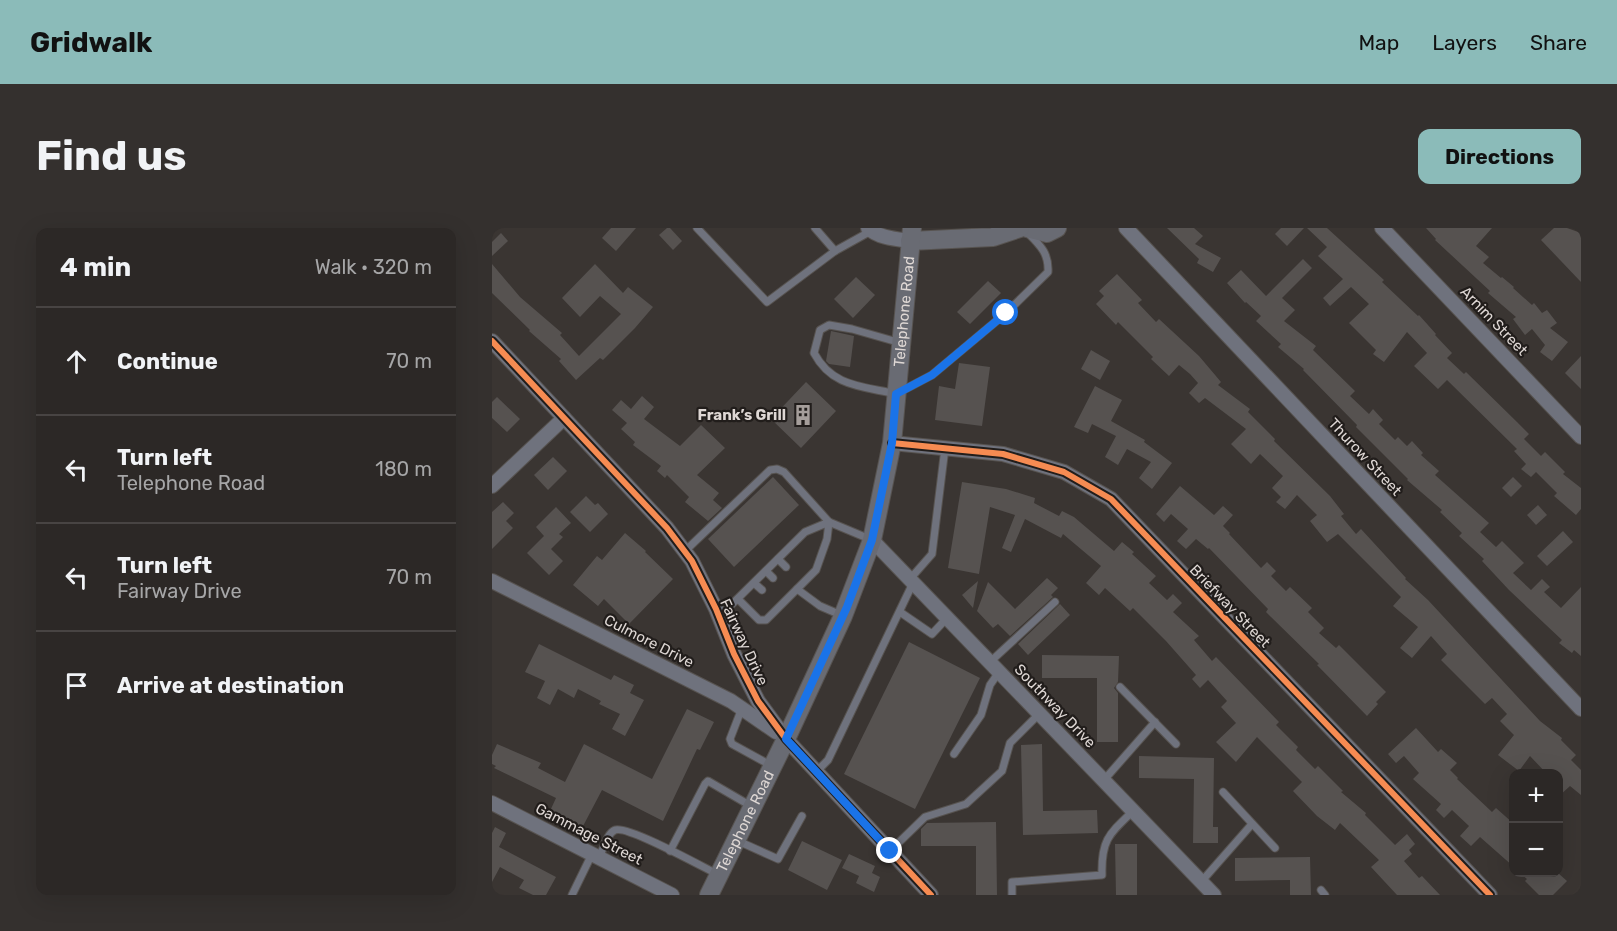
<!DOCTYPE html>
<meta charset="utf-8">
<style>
:root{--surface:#2c2826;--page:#34302e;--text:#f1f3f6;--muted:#a6a6a7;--line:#484443;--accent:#8bbbb9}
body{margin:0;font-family:Rubik,sans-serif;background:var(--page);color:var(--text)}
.controls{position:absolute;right:18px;bottom:18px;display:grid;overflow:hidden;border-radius:12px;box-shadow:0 6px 24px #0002}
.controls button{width:54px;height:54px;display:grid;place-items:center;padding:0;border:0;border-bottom:2px solid var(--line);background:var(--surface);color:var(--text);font:30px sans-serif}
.stop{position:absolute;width:18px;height:18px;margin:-14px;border:4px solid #1a73e8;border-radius:50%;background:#fff}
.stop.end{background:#1a73e8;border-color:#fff;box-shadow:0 2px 6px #0008}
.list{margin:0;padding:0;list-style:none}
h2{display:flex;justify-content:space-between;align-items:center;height:78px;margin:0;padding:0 24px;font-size:26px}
h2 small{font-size:20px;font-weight:400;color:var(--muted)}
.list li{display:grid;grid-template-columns:39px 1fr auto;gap:18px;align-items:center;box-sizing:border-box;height:108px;padding:0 24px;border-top:2px solid var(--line)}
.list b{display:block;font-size:22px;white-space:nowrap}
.list p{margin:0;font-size:20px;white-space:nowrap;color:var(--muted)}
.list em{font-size:20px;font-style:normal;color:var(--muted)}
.icon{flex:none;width:33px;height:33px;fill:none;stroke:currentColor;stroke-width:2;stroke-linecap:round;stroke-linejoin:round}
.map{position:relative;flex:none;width:1089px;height:667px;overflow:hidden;border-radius:12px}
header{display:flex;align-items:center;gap:36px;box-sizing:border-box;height:84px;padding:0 30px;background:var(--accent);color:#111}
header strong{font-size:28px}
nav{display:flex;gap:33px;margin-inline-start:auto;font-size:21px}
.intro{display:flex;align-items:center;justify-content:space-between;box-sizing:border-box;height:144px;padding:0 36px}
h1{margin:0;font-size:42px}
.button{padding:15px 27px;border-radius:12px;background:var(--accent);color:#111;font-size:21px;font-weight:700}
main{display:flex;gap:36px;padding:0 36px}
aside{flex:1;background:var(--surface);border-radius:12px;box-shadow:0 6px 24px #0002}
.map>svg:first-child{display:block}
.building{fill:#565250}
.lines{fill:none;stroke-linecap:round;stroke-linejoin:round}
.lane-casing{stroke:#575350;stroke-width:9}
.street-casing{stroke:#575350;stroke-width:16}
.secondary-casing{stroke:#575350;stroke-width:20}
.lane{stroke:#6f727d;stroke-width:7}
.street{stroke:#6f727d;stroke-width:14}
.secondary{stroke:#696b73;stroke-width:18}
.cycleway-casing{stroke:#211d1b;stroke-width:10}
.cycleway{stroke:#f68b52;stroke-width:6}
.route{stroke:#1a73e8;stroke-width:8}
.labels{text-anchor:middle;stroke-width:4.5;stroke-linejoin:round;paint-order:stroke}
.street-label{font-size:15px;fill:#ded7d4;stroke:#211d1b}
.poi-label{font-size:15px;font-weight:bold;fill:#ded7d4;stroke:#211d1b;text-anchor:end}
</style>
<header>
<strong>Gridwalk</strong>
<nav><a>Map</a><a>Layers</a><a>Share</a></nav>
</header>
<div class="intro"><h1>Find us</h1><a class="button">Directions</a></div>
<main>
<aside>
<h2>4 min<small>Walk · 320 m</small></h2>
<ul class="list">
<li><svg class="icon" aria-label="ahead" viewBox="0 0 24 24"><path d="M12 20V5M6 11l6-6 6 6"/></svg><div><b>Continue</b></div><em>70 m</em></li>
<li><svg class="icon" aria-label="left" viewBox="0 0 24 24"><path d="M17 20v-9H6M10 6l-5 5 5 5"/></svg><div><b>Turn left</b><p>Telephone Road</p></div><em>180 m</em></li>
<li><svg class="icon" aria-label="left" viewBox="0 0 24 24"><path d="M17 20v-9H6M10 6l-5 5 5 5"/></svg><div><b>Turn left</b><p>Fairway Drive</p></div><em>70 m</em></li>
<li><svg class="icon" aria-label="arrive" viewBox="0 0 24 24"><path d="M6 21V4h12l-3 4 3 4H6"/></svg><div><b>Arrive at destination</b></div></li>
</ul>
</aside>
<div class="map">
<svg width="1089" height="667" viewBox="0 0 1089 667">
<rect width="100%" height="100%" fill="#3a3532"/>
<g class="building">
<polygon points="119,0 144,0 124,23 110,10"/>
<polygon points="175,0 178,0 190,13 181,22 167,7"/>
<polygon points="675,0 702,0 711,8 703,16 729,30 721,44 705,35 707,31"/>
<polygon points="789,0 812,0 795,18 783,6"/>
<polygon points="815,0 835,0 892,52 890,54 926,88 927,87 944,106 943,107 960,125 955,130 972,146 974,144 1025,194 1037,206 1032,211 1049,228 1053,224 1073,244 1071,246 1089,260 1089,281 1084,287 1062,268 1065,265 1044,244 1039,249 1029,241 1034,236 1022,223 1025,221 955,152 946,161 922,138 935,125 915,104 892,134 881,126 884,122 857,95 877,76 859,59 838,78 831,70 851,51 826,28 835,19"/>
<polygon points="934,0 1000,0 984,18 997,29 991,35 1009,50 1010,49 1022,59 1021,60 1040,77 1042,75 1050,85 1055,82 1065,95 1058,100 1076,114 1060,133 1048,124 1053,117 1040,101 1033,107 1021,91 1024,89 996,65 998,63 943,12 944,11"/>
<polygon points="1062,0 1075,0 1089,5 1089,54 1049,12"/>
<polygon points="9,5 16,13 0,28 0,14"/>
<polygon points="811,31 820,40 790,70 803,82 792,93 824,118 821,122 863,163 858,168 877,186 881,181 891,192 887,196 903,212 906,209 915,218 920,213 931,225 929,227 947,243 943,247 997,295 988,304 1004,319 1010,313 1032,335 1021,345 1039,362 1050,351 1058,359 1052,364 1069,380 1089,359 1089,428 1082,422 1080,425 1067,415 1070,412 1017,362 990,333 992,331 967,308 970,305 948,284 950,282 915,252 916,251 864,199 865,197 811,142 812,141 786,119 789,116 764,93 769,88 754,74 753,75 735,55 749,42 774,68"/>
<polygon points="0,36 28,69 70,105 68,107 87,128 129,86 108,68 88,89 70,70 103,36 131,65 136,59 161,79 143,100 111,132 108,130 84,152 67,133 69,131 37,103 38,102 0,65"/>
<polygon points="625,46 650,72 646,75 664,94 667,91 707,128 729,154 726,157 758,181 756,184 783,211 782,213 838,268 852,286 849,288 864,306 869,301 914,350 913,351 936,372 1048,493 1070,510 1069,512 1084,527 1079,532 1089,542 1089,567 1078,558 1066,569 1066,546 1055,546 1038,528 1027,543 1006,527 1022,507 1008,493 1015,486 1000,470 993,476 949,432 955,426 939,408 920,430 908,420 926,399 901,378 909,369 846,306 835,314 818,293 825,287 805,267 793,281 784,274 789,269 780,260 791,248 768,226 759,236 739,216 754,201 713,170 707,175 697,165 706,155 698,146 687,137 677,148 659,131 661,129 626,94 624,97 604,76 612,68 607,63"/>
<polygon points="364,49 383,67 361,90 342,71"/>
<polygon points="496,53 509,65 478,96 465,84"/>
<polygon points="339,103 362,108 358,139 337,136 334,133"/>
<polygon points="599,122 618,133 608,152 589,141"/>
<polygon points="1089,128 1089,161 1073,145"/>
<polygon points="467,135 498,139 490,198 443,192 447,158 463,161"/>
<polygon points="314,154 344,183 309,220 279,191"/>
<polygon points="603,158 630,172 619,193 653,212 652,214 680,235 660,261 647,250 659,234 635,221 626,237 613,229 624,208 600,196 596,205 582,199"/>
<polygon points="150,168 162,179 152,191 188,218 209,197 233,220 205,247 227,265 221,272 230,280 216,293 193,274 197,269 175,247 173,250 165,243 169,238 141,217 143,214 129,201 135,195 120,182 129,172 139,181"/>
<polygon points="5,169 28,191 15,204 0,190 0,174"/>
<polygon points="61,229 75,243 56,262 42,247"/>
<polygon points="281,249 307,277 242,339 216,311"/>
<polygon points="1021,249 1030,258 1019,269 1010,260"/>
<polygon points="470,254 514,261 543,270 542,275 567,288 570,283 582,289 622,323 630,314 642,324 640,326 664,348 657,355 675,372 681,366 690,375 681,384 707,408 702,412 720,433 724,429 787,494 784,497 806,519 804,522 823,541 826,538 851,563 849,564 874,585 873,587 903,617 915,606 923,616 917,622 920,626 912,633 927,650 930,648 948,667 905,667 879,639 887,632 848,595 843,602 825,588 801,563 810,554 765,509 744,534 724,514 744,495 729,479 735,473 716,452 708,460 700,451 704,447 674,413 641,380 638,383 613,360 607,367 594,355 609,338 571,306 569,310 533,291 519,324 510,320 523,287 498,279 487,346 456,340"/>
<polygon points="688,258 722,287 731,278 741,287 731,298 738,305 737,306 769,340 775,334 784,343 779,348 794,363 798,359 820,380 816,384 832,400 827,405 844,420 847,417 894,464 884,474 886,476 875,488 825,437 827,436 774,384 776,381 717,320 716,321 704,311 694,321 685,313 696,301 679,286 672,294 664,286"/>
<polygon points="94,268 103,277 106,275 116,286 98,304 78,284"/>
<polygon points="11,274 22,285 14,293 21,300 0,321 0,284"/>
<polygon points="1046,277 1055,287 1044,297 1035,287"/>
<polygon points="64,279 79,295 67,306 71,309 59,321 71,333 57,347 35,325 52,308 44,299"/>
<polygon points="1071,303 1081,314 1055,338 1045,328"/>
<polygon points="133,305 154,323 153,324 181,351 137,396 112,371 106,378 81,357 105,328 110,332"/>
<polygon points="555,350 566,360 559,367 561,369 518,408 506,396 501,400 485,383 496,354 523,381"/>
<polygon points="486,353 481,380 470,367"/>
<polygon points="568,376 578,387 536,427 526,416"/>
<polygon points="417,414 488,450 423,581 352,546"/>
<polygon points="47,416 119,452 122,447 142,457 138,465 152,472 133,508 120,501 128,486 107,476 109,473 86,461 82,470 66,461 58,477 45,470 53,453 33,444"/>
<polygon points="550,427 627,428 626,454 622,460 626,465 626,514 605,514 605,450 550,450"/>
<polygon points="195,481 222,494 208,522 205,521 171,593 110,562 90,600 58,583 64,570 2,540 4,538 0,536 0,527 5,516 49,535 46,540 73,554 92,516 160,551"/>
<polygon points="924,500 946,524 949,521 965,535 958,542 966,550 965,551 1000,584 1004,580 1022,596 1022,639 988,609 979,618 968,608 977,598 960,582 952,590 944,582 949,576 921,551 927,545 912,528 904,535 896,526"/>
<polygon points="550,516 551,583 605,582 606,605 531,607 529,517"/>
<polygon points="647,528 722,530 721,599 726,599 726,615 701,615 702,551 647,550"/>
<polygon points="504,594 505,667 484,667 484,618 429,618 429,601 435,595"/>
<polygon points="3,599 14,605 7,619 64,649 54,667 41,667 27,660 32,652 8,639 0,654 0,605"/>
<polygon points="310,613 350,632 335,662 296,642"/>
<polygon points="623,616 645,616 645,667 624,667"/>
<polygon points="357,626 383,638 380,645 388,649 382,664 364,655 367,648 350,640"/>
<polygon points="818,629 819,667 798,667 798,652 743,653 743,630"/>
<polygon points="1028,645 1066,645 1075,653 1061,667 1047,667 1033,653 1035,651"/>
</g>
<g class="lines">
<defs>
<g id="lane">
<polyline points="205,0 275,74 343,23 379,3"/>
<polyline points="323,0 343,23"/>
<path d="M409,115l-49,-14 -23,-4 -9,5 -6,23c18,34 48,33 82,41l36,-19 74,-62 42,-41c1,-18 -7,-26 -20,-39"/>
<polyline points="193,323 278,242 285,241 292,244 337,294 380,312"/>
<polyline points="286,331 294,339"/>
<polyline points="274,343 281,350"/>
<polyline points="418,351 440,326 453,220"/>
<polyline points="262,355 270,362"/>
<polyline points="305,361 328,378 349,387"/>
<polyline points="408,384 440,406 455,390"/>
<polyline points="227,389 313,304 337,294 335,311 324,342 274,392 267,392 246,371"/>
<polyline points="498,434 563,374"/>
<polyline points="628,459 684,516"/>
<polyline points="250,480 238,511 240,516 280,538"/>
<polyline points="462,526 489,487 498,457 507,444"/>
<polyline points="324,544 336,532 421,355"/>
<polyline points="612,552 663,494"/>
<polyline points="731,564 783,620"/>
<polyline points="246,613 286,631 310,588"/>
<polyline points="178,623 213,556 216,553 259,578"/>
<polyline points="398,623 433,589 474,576 510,543 518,515 547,486"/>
<path d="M107,630c4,-8 8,-25 16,-28 12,-5 86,36 102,44"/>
<polyline points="709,654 760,596"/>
<polyline points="829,662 833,667"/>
<polyline points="80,667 100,626"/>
<path d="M520,667v-13l90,-7c-1,-35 7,-41 31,-64"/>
</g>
<g id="street">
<path d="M376,0c11,10 28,11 42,13"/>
<polyline points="634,0 1089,481"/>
<polyline points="890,0 1089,209"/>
<polyline points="0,113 175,300 200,333 224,381 242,426 266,473 294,511 439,667"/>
<polyline points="400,215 511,226 572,244 619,271 998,667"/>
<polyline points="0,258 72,190"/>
<polyline points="380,312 722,667"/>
<polyline points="0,353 239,473 284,504"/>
<polyline points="0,575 180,667"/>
</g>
<g id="secondary">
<polyline points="535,0 555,5 565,0"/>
<polyline points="418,13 501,9 528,0"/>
<path id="s1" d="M217,667l77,-156 57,-123 29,-76 20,-97 20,-215"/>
</g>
</defs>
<use href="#lane" class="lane-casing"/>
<use href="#street" class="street-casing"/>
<use href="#secondary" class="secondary-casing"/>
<use href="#lane" class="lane"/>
<use href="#street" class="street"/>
<use href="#secondary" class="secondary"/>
<defs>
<g id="cycleway">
<polyline points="0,113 175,300 200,333 224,381 242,426 266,473 294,511 439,667"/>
<polyline points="400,215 511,226 572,244 619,271 998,667"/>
</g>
</defs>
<use href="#cycleway" class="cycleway-casing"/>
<use href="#cycleway" class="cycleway"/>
</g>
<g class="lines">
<polyline class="route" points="398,623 294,511 355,379 380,312 400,215 404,166 440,147 514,85"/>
</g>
<defs>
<symbol id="building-bare" viewBox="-9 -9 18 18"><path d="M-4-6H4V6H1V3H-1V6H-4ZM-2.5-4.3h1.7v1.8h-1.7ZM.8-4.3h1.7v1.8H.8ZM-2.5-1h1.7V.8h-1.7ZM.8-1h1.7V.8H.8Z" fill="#a59e9b" stroke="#211d1b" stroke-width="2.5" paint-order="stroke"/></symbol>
</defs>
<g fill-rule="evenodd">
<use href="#building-bare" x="296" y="172" width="30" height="30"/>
</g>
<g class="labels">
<g class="street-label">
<text dy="5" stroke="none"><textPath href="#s1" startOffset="622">Telephone Road</textPath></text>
<text transform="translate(1002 93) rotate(46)" y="5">Arnim Street</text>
<text transform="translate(873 229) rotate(47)" y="5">Thurow Street</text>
<text transform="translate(738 378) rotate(46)" y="5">Briefway Street</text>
<text transform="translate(157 413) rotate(27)" y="5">Culmore Drive</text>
<text transform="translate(252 414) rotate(65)" y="5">Fairway Drive</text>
<text transform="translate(563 478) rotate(46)" y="5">Southway Drive</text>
<text dy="5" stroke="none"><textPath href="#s1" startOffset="82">Telephone Road</textPath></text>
<text transform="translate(97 606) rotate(27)" y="5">Gammage Street</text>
</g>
<g class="poi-label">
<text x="294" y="192">Frank’s Grill</text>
</g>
</g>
</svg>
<div class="controls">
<button>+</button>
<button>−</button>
</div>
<div class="stop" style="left:514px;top:85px"></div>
<div class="stop end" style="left:398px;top:623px"></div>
</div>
</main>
